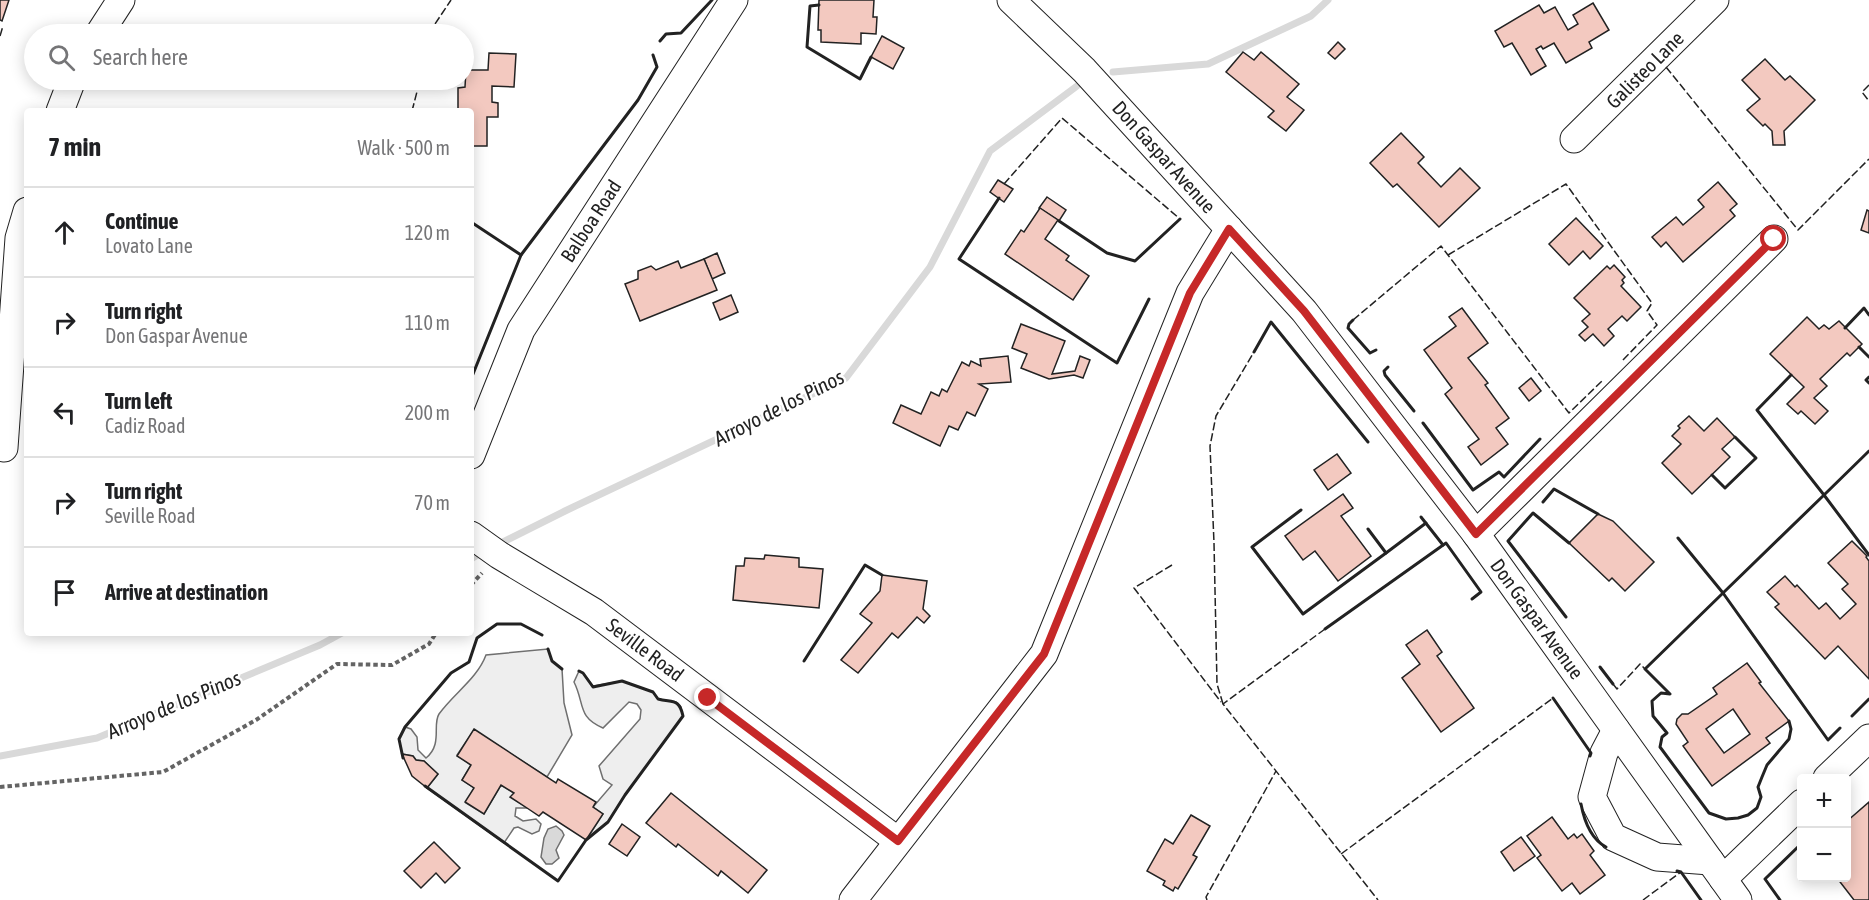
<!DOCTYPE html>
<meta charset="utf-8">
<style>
:root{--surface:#fff;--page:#f6f6f6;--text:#202124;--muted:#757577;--line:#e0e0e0}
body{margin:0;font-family:"Asap Condensed",sans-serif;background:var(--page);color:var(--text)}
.controls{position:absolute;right:18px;bottom:18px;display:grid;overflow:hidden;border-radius:6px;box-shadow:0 3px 15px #0003}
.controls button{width:54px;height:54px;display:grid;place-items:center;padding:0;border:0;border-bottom:2px solid var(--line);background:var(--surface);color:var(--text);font:30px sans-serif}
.stop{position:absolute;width:18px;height:18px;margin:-14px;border:4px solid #c62828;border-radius:50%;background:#fff}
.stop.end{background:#c62828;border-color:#fff;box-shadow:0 2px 6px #0008}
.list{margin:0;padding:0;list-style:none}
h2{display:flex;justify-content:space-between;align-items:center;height:78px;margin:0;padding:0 24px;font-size:26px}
h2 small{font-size:20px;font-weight:400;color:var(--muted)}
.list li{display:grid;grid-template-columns:39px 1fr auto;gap:18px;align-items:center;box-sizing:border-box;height:90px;padding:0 24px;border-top:2px solid var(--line)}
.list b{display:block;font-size:22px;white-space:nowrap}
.list p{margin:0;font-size:20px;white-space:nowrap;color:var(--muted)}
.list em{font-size:20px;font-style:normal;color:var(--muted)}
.icon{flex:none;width:33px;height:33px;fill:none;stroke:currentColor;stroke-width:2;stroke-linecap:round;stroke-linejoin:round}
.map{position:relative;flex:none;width:1869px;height:900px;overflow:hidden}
.search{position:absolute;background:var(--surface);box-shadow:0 3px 15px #0003;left:24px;top:24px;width:450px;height:66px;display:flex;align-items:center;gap:15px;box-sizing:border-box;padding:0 21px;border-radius:33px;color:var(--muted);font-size:22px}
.panel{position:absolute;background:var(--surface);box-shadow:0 3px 15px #0003;left:24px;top:108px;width:450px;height:528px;border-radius:6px}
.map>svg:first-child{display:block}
.green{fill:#eee;stroke:#6f6f6f;stroke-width:1.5}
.water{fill:#d9d9d9;stroke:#6f6f6f;stroke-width:1.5}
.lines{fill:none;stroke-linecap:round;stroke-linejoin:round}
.stream{stroke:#d9d9d9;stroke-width:7}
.building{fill:#f3c9c0;stroke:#222;stroke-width:1.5;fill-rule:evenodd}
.minor-casing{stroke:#222;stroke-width:29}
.path{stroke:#646464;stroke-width:4;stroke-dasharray:4.5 3;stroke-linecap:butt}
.minor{stroke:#fff;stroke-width:27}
.fence{stroke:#222;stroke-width:1.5;stroke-dasharray:8 3;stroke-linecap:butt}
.wall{stroke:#222;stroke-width:3}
.route{stroke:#c62828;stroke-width:8}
.labels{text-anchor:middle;stroke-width:4.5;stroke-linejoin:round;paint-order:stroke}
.street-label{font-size:20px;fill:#222;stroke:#fff}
.water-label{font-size:21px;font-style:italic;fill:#222;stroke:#fff}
</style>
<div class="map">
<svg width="1869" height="900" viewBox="0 0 1869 900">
<rect width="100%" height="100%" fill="#fff"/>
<g class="green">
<path d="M548,649l4,12 10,8 2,34 8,32 -25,42 -73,-47 -17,25 14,10 -9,15 12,8 -8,15 18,11 17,-29 13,8 -3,4 16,11h-11l-1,8 8,5 13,-2 5,5 -2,7 -7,3 -14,-7 -4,1 -10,15 -77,-55 11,-14 -14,-13 -8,-1 -3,-4 -11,-2 -3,-15 6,-12 6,2 6,8 1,13 8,8c17,-14 6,-33 13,-44 15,-21 38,-35 47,-59z"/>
<path d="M579,671l4,2 10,13 29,-5 31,11 5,7 18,3 5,5 2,9 -58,79 -17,27 -22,18 17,-26 -10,-7 19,-22 -9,-6 -4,-13 41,-47 1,-9 -4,-6 -8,-2 -26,26c-26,-11 -18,-24 -29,-46z"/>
</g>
<polygon class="water" points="556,826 562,831 564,835 556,850 559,858 552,864 546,864 541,857 544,838 548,829"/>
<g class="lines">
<g class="stream">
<polyline points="1113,72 1208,64 1311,16 1328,0"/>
<polyline points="497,545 565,511 846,378 930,267 990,151 1077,86"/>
<polyline points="471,559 484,551"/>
<polyline points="0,756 97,738 320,645 342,633"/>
</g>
</g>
<g class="building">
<polygon points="0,0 9,0 2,21 0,20"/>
<polygon points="819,0 874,0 873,17 877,17 876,34 861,33 861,44 821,42 821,30 818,30"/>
<polygon points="1593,3 1609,30 1589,42 1592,48 1566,63 1554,43 1543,49 1541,46 1536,49 1546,66 1531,75 1512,43 1504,47 1495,31 1539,5 1544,13 1555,7 1568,30 1578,24 1573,15"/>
<polygon points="882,36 904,48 893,69 871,57"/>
<polygon points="1338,42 1345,49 1335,59 1328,53"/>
<polygon points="1243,52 1254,60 1261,52 1299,84 1287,97 1304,110 1286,131 1268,117 1274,111 1226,72"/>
<polygon points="489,53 516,54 514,87 492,86 492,102 498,103 498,117 487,117 487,146 471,146 471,111 458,111 458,88 465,87 466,70 488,70"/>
<polygon points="1765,59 1785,80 1790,76 1815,100 1784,131 1785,145 1773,145 1772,131 1765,124 1763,126 1747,110 1760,99 1742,80"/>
<polygon points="1401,133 1424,157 1418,163 1441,187 1460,168 1480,188 1439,227 1397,184 1393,187 1370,163"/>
<polygon points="998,180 1013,189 1004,202 990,192"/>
<polygon points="1718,182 1737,204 1730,210 1735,216 1683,262 1666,242 1661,247 1652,237 1676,217 1683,225 1704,207 1698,200"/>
<polygon points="1047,197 1066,210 1059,221 1039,208"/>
<polygon points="1040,208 1058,220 1045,239 1069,256 1066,260 1089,276 1073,300 1005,254 1021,230 1024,232"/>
<polygon points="1867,210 1869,211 1869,233 1861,230"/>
<polygon points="1576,218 1603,246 1590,259 1583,251 1569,265 1549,244"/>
<polygon points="717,253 725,273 712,279 704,259"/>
<polygon points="704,259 717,290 640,321 625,284 638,279 638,271 651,266 656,270 678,261 681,268"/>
<polygon points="1614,265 1625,277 1622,280 1624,283 1621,286 1641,307 1627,321 1622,316 1608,329 1614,336 1604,346 1593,334 1585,341 1579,335 1588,327 1582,321 1590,314 1574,298 1607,266 1610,269"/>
<polygon points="731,295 738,312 720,320 713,303"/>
<polygon points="1462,308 1488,343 1468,358 1488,383 1485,385 1509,418 1496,428 1508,444 1481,465 1468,447 1479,439 1445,394 1452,388 1424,350 1456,326 1449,317"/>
<polygon points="1807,317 1819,329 1824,325 1829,329 1839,321 1862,344 1850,356 1847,353 1820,379 1827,386 1814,398 1828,411 1815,424 1801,411 1798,414 1787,404 1804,387 1770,354"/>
<polygon points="1021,324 1065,341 1052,374 1075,371 1080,356 1090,360 1083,378 1074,375 1049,379 1021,368 1027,354 1012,348"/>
<polygon points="1008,356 1011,382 979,384 988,389 975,416 967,412 958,430 949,426 940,446 893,423 901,405 921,414 931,392 939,396 942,389 947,392 962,362 969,366 971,361 981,366 980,359"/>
<polygon points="1531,378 1541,391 1529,401 1519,388"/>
<polygon points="1689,416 1704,431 1717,418 1735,437 1722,449 1730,457 1692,494 1662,463 1681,444 1672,436 1680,428 1678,426"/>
<polygon points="1337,454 1351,473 1328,490 1314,470"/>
<polygon points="1343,494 1353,508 1341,516 1371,556 1338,581 1315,551 1303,560 1285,536"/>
<polygon points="1598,514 1613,521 1654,562 1625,591 1612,578 1609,581 1569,543"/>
<polygon points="1852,541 1867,556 1866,557 1869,561 1869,679 1838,646 1825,659 1775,607 1779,604 1767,592 1785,576 1795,587 1797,585 1819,609 1826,603 1840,619 1856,604 1842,589 1848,584 1828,563"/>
<polygon points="765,555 799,558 799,567 823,569 819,608 733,600 736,566 744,566 745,558 764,559"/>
<polygon points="882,575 927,581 923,609 930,616 924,623 917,617 898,638 892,633 858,673 841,660 872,623 860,614 880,591"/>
<polygon points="1427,630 1442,652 1437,656 1474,708 1441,732 1402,678 1420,664 1406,645"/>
<path d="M1747,663l14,19 -2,1 30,38 -23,17 4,5 -58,43 -29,-40 5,-4 -12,-18 1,-5 5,-5h6l29,-20 -4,-6zM1733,709l17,25 -26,19 -18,-24z"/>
<polygon points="474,729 556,783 558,779 596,802 593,807 603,814 586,840 543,812 539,816 527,808 510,797 514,793 501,785 484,814 465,802 474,788 462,780 471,765 457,756"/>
<polygon points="402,754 413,756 416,760 424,761 438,774 427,788 412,776"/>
<polygon points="671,793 767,870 748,893 721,871 718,876 678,844 676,847 646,823"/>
<polygon points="1869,802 1869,900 1854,900 1837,878 1846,878 1846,822"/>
<polygon points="1191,815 1210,826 1193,855 1197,857 1178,889 1175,887 1173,891 1163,885 1165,881 1147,871 1165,839 1173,844"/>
<polygon points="1552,817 1568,839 1574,834 1577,838 1582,834 1594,851 1590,855 1605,875 1580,894 1572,883 1562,891 1537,858 1541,855 1527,836"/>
<polygon points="622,824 640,837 627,856 609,844"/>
<polygon points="1521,837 1535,856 1514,871 1501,852"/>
<polygon points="434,842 460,868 445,883 436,873 421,888 404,871"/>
</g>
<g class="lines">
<defs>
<g id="minor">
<polyline points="1011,0 1084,70 1304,311 1476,534 1738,900"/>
<polyline points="99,34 121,0"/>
<polyline points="60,111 72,80"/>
<polyline points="1574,139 1715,0"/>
<polyline points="4,448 19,238 27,211"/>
<polyline points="471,455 521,330 734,0"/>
<polyline points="1476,534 1774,239"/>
<polyline points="471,535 499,555 594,612 898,841"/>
<polyline points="1616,730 1604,753 1592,797 1613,837 1657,857 1710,861"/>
<polyline points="1827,778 1869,738"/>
<polyline points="1723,879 1802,803"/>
<polyline points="853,900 1044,654 1190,293 1229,229"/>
</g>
</defs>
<use href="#minor" class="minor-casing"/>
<g class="path">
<polyline points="471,585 482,573"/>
<polyline points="0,787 163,772 256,720 337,664 392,665 429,644 436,633"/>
</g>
<use href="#minor" class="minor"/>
<g class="fence">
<polyline points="431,34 433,27 451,0"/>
<polyline points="0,36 3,26"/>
<polyline points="1666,67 1798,230 1869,159"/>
<polyline points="1869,85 1862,92 1869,101"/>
<polyline points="412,111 420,80"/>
<polyline points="1004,184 1062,118 1180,219"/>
<polyline points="1448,255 1566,184 1652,303 1647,311 1657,325 1622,361"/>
<polyline points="1353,320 1441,246 1569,413 1602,381"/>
<polyline points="1172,565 1134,588 1221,702"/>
<polyline points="1325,629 1223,704 1378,900"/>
<polyline points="1613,684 1617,689 1640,664 1645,669"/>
<polyline points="1223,704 1217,684 1214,543 1210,446 1216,416 1254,352"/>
<polyline points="1341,854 1553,698"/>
<polyline points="1207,900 1206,897 1276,771"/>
<polyline points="1643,900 1681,872"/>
</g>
<g class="wall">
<polyline points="819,5 810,6 807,47 860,79 871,57"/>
<polyline points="660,41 666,34 681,33 712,0"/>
<polyline points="999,198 959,259 1117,363 1149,299"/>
<polyline points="1059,221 1107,253 1135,261 1180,219"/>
<polyline points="471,222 521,255 471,379"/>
<polyline points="521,255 638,100 657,67 653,55"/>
<polyline points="1353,320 1349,324 1348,328 1370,353 1376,350"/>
<polyline points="1845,328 1864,308 1869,315"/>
<polyline points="1859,347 1869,357"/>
<polyline points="1254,352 1271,322 1368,442"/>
<polyline points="1388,367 1384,371 1385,375 1414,411"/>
<polyline points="1791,375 1757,410 1824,495 1723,593 1828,740 1840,728"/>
<polyline points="1869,377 1866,380 1869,383"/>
<polyline points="1423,423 1473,490 1499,472 1504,477 1540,439"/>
<polyline points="1869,451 1824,495 1869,555"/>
<polyline points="1712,475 1725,488 1756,458 1735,437"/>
<polyline points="1543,502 1554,489 1598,514"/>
<polyline points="1301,510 1252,547 1303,614 1386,553 1368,529"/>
<polyline points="1421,517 1443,545"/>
<polyline points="1678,538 1723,593 1645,669 1670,694 1661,693 1652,701 1653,716 1667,733 1662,737 1660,747 1709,813 1726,819 1738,818 1748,815 1757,808 1761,797 1758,787 1762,777 1767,765 1789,739 1791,729 1789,721"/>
<polyline points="1386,553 1426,523"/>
<polyline points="1566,617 1508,541 1533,513 1569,543"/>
<polyline points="1325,629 1446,543 1481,592 1472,599"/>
<polyline points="548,649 552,661 562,669"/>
<polyline points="804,661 865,565 882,575"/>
<polyline points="1600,667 1613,684"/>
<polyline points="1553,698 1591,753 1590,756"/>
<polyline points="1852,716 1869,699"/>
<polyline points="403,758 399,739 405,727 451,673 469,662 477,638 497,624 521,624 542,635"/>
<path d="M425,786l133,95 28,-41 22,-18 17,-27 58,-79c-4,-18 -10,-13 -25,-17l-5,-7 -31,-11 -29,6 -10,-14 -4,-2"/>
<path d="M1581,804c3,16 10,35 25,43"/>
<polyline points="1846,812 1849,815"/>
<polyline points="1677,871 1681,872 1701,900"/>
<polyline points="1780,900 1765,879 1802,843"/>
</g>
</g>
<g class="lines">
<polyline class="route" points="708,698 898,841 1044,654 1190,293 1229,229 1304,311 1476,534 1774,239"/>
</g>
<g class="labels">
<g class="street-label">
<text transform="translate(1645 70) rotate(-45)" y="7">Galisteo Lane</text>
<text transform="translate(1164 157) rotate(48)" y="7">Don Gaspar Avenue</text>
<text transform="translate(591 221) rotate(-57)" y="7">Balboa Road</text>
<text transform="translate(1537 619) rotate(54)" y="7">Don Gaspar Avenue</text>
<text transform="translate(645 650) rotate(37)" y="7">Seville Road</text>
</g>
<g class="water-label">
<text transform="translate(779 408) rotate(-27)" y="7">Arroyo de los Pinos</text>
<text transform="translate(174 705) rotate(-23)" y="7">Arroyo de los Pinos</text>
</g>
</g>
</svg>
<div class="controls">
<button>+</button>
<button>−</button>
</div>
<div class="stop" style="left:1774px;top:239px"></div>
<div class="stop end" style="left:708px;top:698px"></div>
<div class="search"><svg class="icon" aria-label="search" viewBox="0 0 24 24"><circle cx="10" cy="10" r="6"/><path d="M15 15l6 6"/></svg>Search here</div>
<section class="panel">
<h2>7 min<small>Walk · 500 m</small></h2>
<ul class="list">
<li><svg class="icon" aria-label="ahead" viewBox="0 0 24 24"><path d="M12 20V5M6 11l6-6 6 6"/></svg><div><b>Continue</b><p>Lovato Lane</p></div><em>120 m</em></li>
<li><svg class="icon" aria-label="right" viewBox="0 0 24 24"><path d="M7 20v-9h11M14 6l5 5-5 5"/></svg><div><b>Turn right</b><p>Don Gaspar Avenue</p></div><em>110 m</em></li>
<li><svg class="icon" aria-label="left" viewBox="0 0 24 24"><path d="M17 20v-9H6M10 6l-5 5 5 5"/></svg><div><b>Turn left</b><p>Cadiz Road</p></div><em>200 m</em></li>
<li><svg class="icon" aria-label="right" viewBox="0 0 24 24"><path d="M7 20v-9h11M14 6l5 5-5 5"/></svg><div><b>Turn right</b><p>Seville Road</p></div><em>70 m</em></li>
<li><svg class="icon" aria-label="arrive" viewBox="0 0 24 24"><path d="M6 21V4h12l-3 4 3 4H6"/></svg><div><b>Arrive at destination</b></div></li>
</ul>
</section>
</div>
